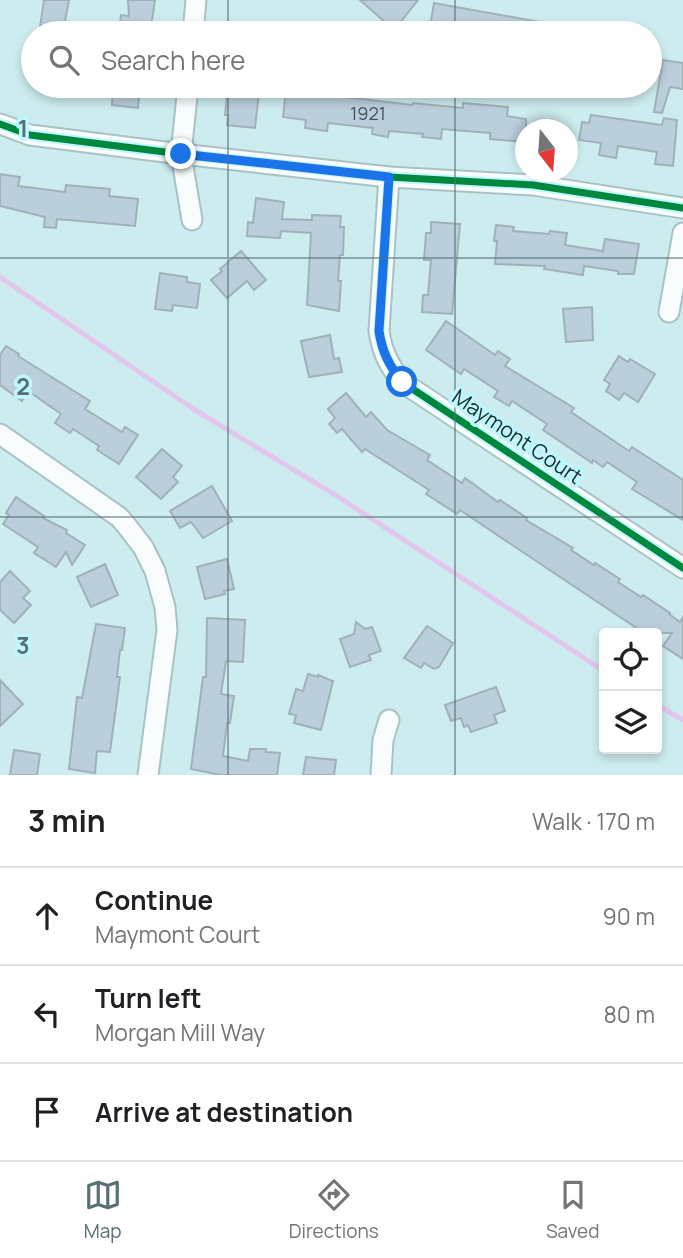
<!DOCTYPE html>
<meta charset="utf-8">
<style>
:root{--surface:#fff;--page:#f6f6f6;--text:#202124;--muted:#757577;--line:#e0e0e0;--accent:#577074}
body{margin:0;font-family:Manrope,sans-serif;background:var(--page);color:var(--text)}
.controls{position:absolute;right:21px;bottom:21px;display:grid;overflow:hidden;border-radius:7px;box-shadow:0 4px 10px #0003}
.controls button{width:63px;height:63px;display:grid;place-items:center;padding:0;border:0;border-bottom:2px solid var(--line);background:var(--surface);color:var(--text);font:35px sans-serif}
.compass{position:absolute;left:515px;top:119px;width:63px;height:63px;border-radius:50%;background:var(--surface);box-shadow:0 4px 10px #0003;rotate:163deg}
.stop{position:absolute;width:21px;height:21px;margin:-16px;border:5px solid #1a73e8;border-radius:50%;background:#fff}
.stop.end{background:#1a73e8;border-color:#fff;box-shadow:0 2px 7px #0008}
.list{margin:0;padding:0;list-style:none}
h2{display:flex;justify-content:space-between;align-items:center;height:91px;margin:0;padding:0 28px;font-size:30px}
h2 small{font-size:23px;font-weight:400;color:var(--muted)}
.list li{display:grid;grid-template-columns:46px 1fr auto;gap:21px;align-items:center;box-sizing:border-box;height:98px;padding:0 28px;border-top:2px solid var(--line)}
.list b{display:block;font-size:26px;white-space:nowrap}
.list p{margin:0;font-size:23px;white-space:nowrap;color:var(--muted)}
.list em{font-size:23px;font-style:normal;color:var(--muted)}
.icon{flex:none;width:38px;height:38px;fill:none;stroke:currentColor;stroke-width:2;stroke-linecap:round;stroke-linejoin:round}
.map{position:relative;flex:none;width:683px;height:775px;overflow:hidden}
.search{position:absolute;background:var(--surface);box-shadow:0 4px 10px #0003;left:21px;right:21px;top:21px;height:77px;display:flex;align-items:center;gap:18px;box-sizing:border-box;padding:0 24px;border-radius:38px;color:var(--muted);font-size:26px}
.sheet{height:385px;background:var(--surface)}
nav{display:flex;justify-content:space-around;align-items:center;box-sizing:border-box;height:98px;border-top:2px solid var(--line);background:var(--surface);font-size:19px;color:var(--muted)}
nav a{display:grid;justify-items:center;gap:4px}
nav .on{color:var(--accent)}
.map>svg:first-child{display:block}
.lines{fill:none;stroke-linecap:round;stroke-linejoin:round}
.stream{stroke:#e3c6ee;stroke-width:5}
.building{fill:#bbcedc;stroke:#a0b1b9;stroke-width:2}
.minor-casing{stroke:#aac2c5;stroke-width:23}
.minor{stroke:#f8fcfd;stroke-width:19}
.cycleway-casing{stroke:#bef7fe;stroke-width:11}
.cycleway{stroke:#00873e;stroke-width:7}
.route{stroke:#1a73e8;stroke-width:9}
.grid{fill:none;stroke:#577074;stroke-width:2;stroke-opacity:0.55}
.labels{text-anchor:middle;stroke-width:7;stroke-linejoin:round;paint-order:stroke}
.number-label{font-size:18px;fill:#41565c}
.street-label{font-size:21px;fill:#182e31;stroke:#bef7fe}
.grid-label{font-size:23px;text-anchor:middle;font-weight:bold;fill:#577074;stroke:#bef7fe;stroke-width:7;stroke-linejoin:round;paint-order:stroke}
</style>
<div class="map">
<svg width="683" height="775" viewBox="0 0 683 775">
<rect width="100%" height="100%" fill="#cdecef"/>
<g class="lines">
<g class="stream">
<polyline points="0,277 195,410 337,496 604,671"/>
<polyline points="657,705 683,720"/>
</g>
</g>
<g class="building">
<polygon points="44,0 69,0 63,32 40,27"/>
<polygon points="128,0 155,0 150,33 119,33 121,15 129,16"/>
<polygon points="360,0 418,0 394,30"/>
<polygon points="434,3 562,26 561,33 468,33 454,31 446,33 444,30 430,27"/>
<polygon points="663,60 683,63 683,89 670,87 662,113 654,112"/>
<polygon points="113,86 140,86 138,108 112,105"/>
<polygon points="228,86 246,87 246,91 259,92 255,128 227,125 228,115 225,115"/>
<polygon points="286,90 412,105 413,103 463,108 463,103 508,107 507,116 526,119 526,142 490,139 490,133 442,129 441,139 422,137 423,134 389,131 388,137 372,134 373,128 328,123 327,131 305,128 306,120 283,117"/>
<polygon points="591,115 662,125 664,118 677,120 673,166 655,164 657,152 618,146 616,158 599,155 601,143 579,140 582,122 589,123"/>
<polygon points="0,174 20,177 18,186 65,192 66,185 110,189 109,196 138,199 135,226 57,219 56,228 44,227 45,217 0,206"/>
<polygon points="256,198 284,202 282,219 312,220 312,215 341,216 340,227 344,227 343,255 340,255 338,281 341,281 339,311 307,305 311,233 281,231 280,238 247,236 248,222 253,223"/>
<polygon points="431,222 460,224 452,314 422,312 423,295 428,295 431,260 424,260 426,233 431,233"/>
<polygon points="496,225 514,227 513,231 549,234 550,231 567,233 565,245 603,251 605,239 639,244 634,274 618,274 618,271 584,266 583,275 544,269 545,266 495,264 497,241 494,241"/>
<polygon points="241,251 266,280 254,290 247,281 227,298 211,280 222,271 220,269"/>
<polygon points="160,273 187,277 187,282 200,284 197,308 173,305 172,311 155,309"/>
<polygon points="592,307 593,340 566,342 563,309"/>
<polygon points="446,321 495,355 498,351 510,359 505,366 574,408 571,412 629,451 632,447 683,480 683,520 632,489 637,482 607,462 603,467 593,460 592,463 543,430 547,424 512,401 509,406 494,397 498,391 464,369 461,374 426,350"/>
<polygon points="330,335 334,359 339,358 342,372 309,377 301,341"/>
<polygon points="6,346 19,354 18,356 90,401 85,409 122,432 125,427 138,435 119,464 97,450 99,446 73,429 70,433 55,423 61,414 28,391 22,401 0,385 0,355"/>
<polygon points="619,356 628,362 630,359 655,374 638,402 624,393 619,400 606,391 610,384 604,380"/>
<polygon points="346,393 366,417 371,412 387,430 430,455 427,460 462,483 465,478 498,502 500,500 527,518 526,520 573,548 571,550 594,565 595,563 620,579 618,582 641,597 643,595 670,613 669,614 680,622 683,617 683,659 663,646 672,633 644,633 460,510 457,514 426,494 429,490 365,449 362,452 342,429 337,433 329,424 335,418 328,409"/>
<polygon points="162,449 182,466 173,477 178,482 161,499 136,477"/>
<polygon points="212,486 232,521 203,538 191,522 180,528 170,511"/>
<polygon points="16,497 44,516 43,518 67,530 66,533 85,545 72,565 66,552 56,567 34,553 38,547 3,524 9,515 6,513"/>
<polygon points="227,559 234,589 224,591 225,594 205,599 197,567"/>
<polygon points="105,564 118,595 91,607 77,577"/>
<polygon points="10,571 30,591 23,598 31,605 14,623 0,610 0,582"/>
<polygon points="207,618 245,620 243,662 226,661 221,694 234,696 230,723 227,723 223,756 248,761 250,749 266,749 266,752 280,753 277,775 221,775 191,769 203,677 206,677"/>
<polygon points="356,622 365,629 372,627 381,651 369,655 371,660 350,667 340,639 354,634"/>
<polygon points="96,624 125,628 122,650 120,650 117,677 120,677 110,752 97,751 95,773 69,769 77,697 82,698"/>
<polygon points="427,626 453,643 439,667 434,669 424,663 421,668 404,658"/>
<polygon points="308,674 318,677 318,675 333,681 321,730 294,723 296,715 289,714 296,689 303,691"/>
<polygon points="0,680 23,704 0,726"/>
<polygon points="496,687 505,711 494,715 497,723 471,732 468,725 464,727 461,718 451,721 445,705"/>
<polygon points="14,750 40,754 37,775 10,775"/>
<polygon points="306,757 336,760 334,775 303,775"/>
</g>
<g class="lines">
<defs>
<g id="minor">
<polyline points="193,33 196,0"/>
<polyline points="188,86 181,154 192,220"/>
<polyline points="0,124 30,135 181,154 389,177 533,185 683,208"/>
<path d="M389,177l-10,154c3,21 10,34 23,51l281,186"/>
<polyline points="669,312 683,233"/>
<polyline points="0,434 119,517 126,525 143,547 155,571 165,607 167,630 148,775"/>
<polyline points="381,775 383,740 389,720"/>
</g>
</defs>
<use href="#minor" class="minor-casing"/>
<use href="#minor" class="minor"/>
<defs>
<g id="cycleway">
<polyline points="0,124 30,135 181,154 389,177 533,185 683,208"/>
<path d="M389,177l-10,154c3,21 10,34 23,51l281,186"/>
</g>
</defs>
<use href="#cycleway" class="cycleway-casing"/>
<use href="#cycleway" class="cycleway"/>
</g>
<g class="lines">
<path class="route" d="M181,154l208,23 -10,154c3,21 10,34 23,51"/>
</g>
<path class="grid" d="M228,0v33M455,0v33M228,86v689M455,86v689M0,258h683M0,517h683"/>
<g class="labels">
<g class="number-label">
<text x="368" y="120">1921</text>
</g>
<g class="street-label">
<text transform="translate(517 437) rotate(34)" y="7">Maymont Court</text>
</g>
</g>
<g class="grid-label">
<text x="23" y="137">1</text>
<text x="23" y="395">2</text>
<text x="23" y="654">3</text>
</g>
</svg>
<div class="controls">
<button><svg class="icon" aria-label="locate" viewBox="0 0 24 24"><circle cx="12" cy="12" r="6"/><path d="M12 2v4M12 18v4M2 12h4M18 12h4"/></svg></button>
<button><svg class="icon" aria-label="layers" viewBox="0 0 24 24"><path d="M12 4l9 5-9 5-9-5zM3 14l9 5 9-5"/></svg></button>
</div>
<svg class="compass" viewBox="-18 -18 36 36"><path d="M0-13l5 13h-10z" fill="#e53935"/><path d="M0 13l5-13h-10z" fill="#757577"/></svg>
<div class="stop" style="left:402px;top:382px"></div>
<div class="stop end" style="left:181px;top:154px"></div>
<div class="search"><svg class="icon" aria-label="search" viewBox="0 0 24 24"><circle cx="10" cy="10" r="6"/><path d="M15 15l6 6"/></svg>Search here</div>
</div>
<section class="sheet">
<h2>3 min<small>Walk · 170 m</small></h2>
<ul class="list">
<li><svg class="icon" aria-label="ahead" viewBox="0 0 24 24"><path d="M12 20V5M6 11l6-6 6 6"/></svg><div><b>Continue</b><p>Maymont Court</p></div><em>90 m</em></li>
<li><svg class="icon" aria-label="left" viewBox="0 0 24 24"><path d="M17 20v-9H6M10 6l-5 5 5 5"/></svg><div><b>Turn left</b><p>Morgan Mill Way</p></div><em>80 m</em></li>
<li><svg class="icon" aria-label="arrive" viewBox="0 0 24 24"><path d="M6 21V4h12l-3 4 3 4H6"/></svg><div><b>Arrive at destination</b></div></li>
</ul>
</section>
<nav>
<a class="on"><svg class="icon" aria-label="map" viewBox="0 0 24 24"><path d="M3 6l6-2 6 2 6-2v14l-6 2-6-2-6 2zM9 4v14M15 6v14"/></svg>Map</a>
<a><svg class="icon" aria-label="directions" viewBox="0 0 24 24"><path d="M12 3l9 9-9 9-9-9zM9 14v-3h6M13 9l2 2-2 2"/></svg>Directions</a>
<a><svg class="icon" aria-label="saved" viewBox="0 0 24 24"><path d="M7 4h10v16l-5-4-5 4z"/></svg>Saved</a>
</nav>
